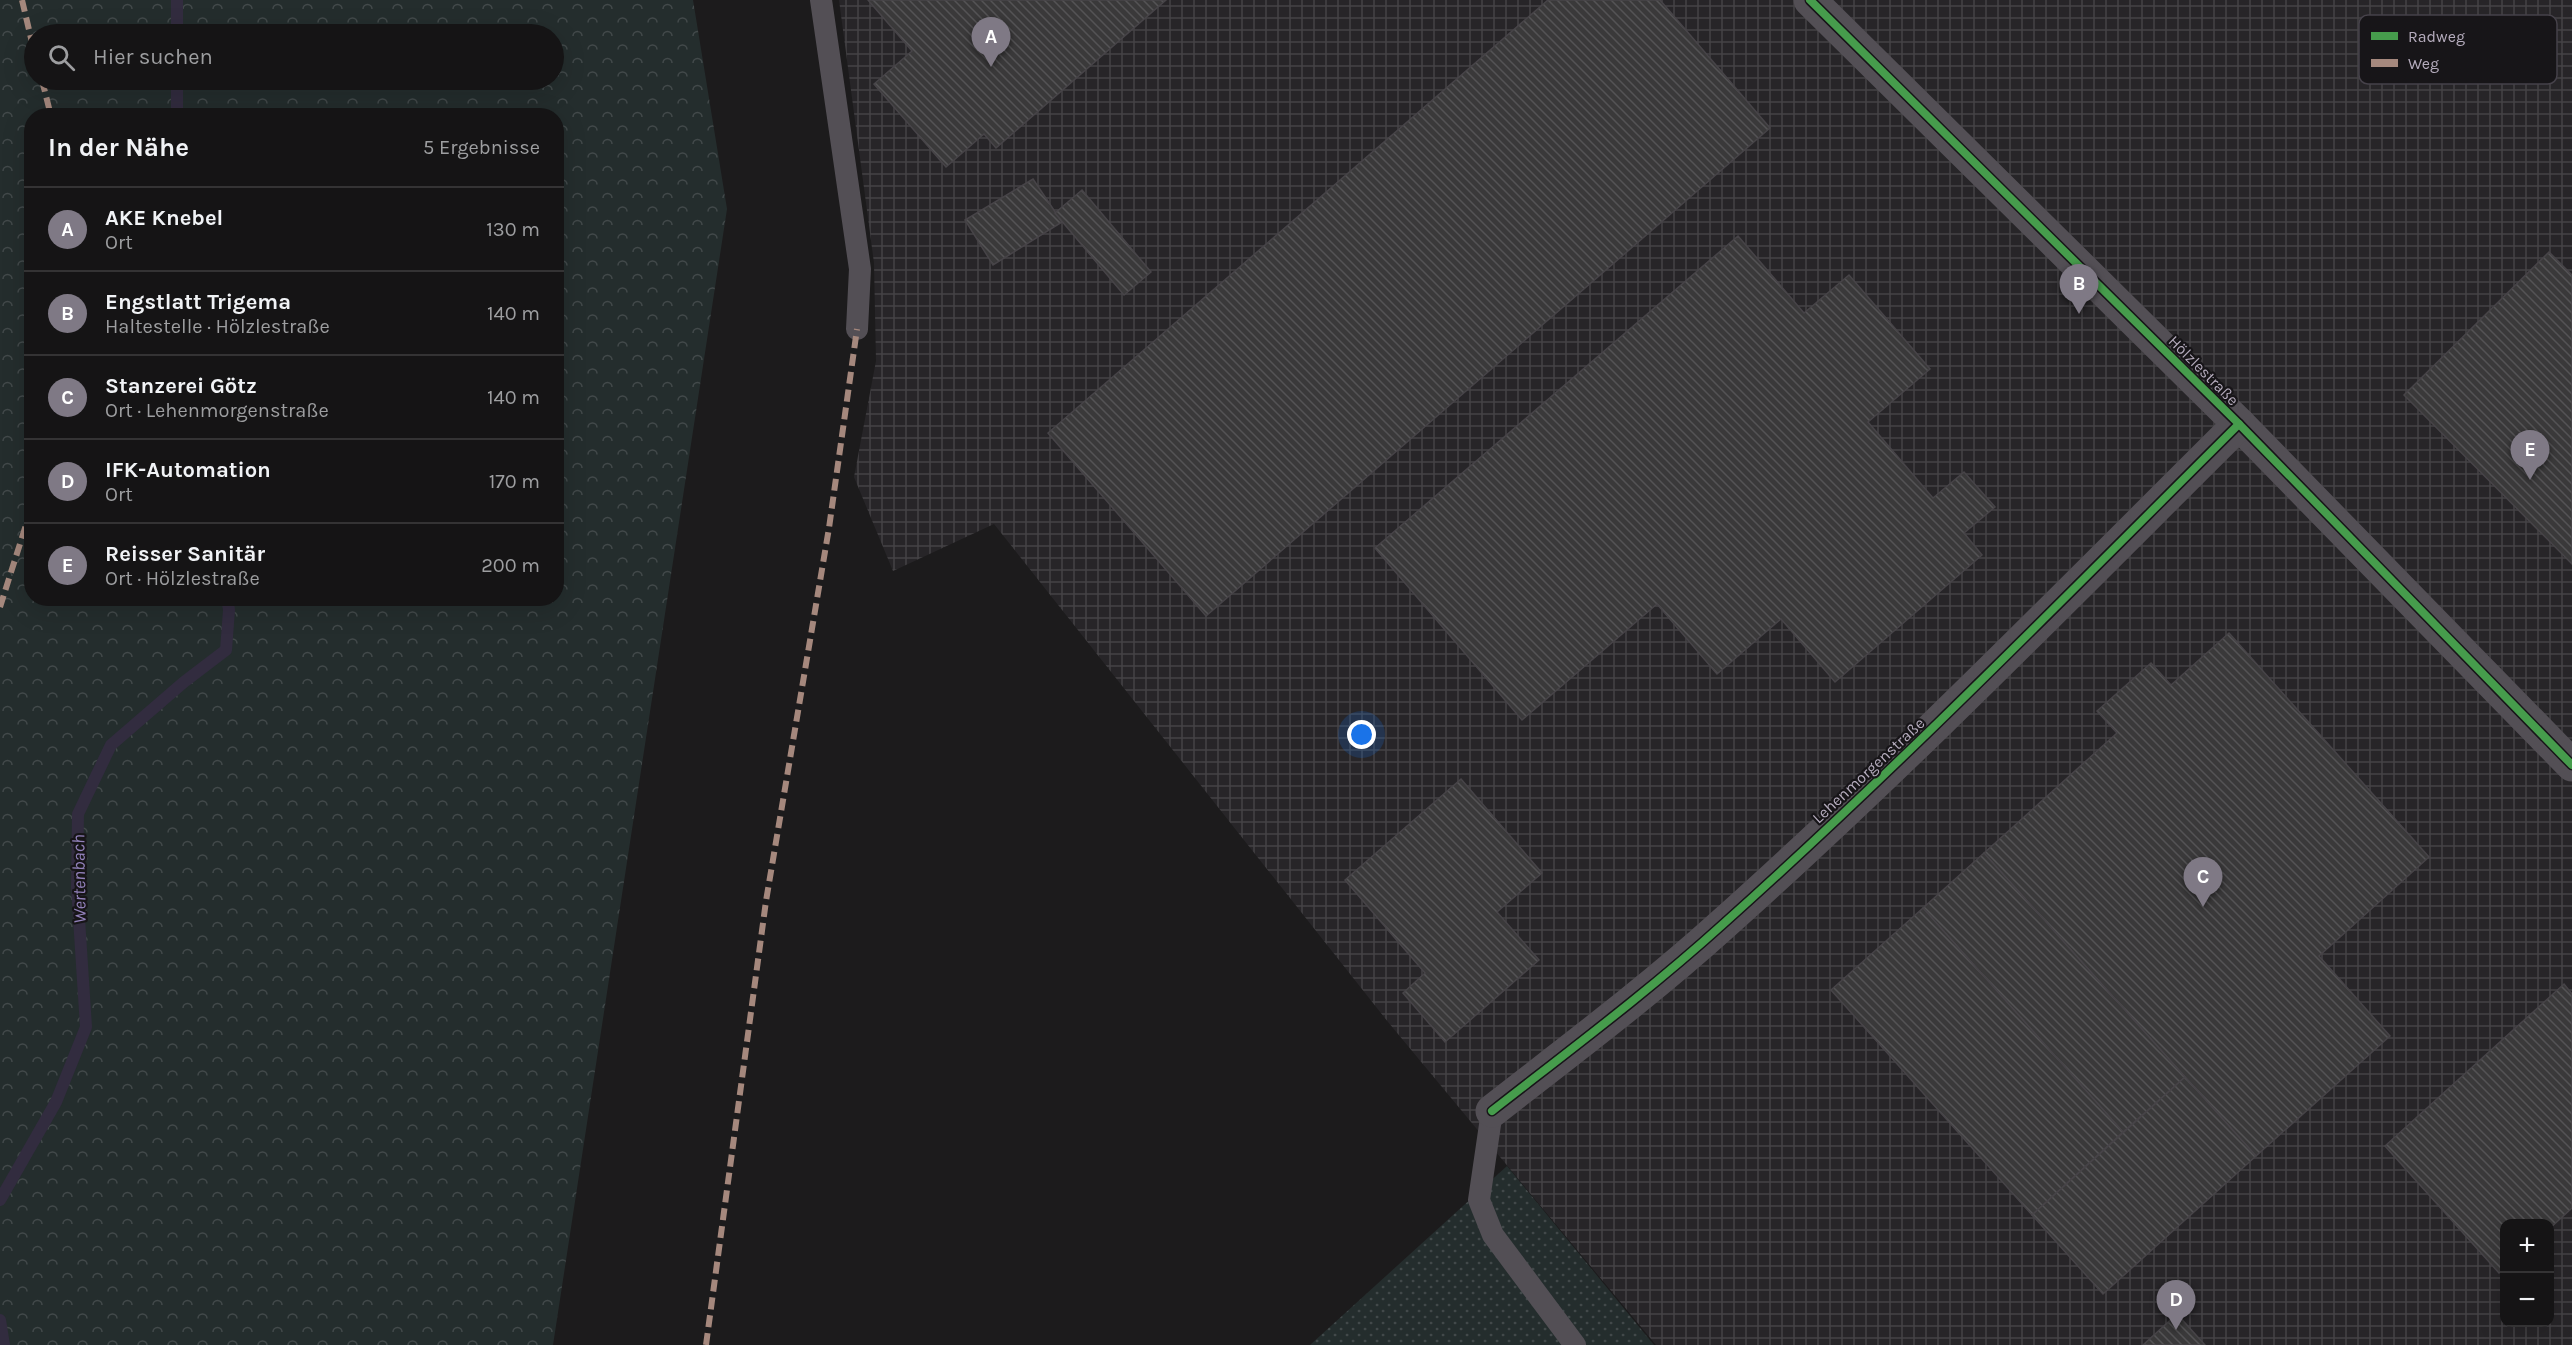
<!DOCTYPE html>
<html lang="de">
<meta charset="utf-8">
<style>
:root{--surface:#151415;--page:#222122;--text:#f1f3f6;--muted:#9d9ea0;--line:#343334;--accent:#7f7985}
body{margin:0;font-family:Karla,sans-serif;background:var(--page);color:var(--text)}
.controls{position:absolute;right:18px;bottom:18px;display:grid;overflow:hidden;border-radius:12px;box-shadow:0 6px 24px #0002}
.controls button{width:54px;height:54px;display:grid;place-items:center;padding:0;border:0;border-bottom:2px solid var(--line);background:var(--surface);color:var(--text);font:30px sans-serif}
.you{position:absolute;left:1362px;top:735px;width:21px;height:21px;margin:-15px;border:4px solid #fff;border-radius:50%;background:#1a73e8;box-shadow:0 0 0 9px #1a73e833}
.badge{display:grid;place-items:center;width:39px;height:39px;border-radius:50%;background:var(--accent);color:#fff;font-size:20px;font-weight:700}
.pin{position:absolute;translate:-50% -50px;filter:drop-shadow(0 2px 3px #0008)}
.pin::after{content:'';position:absolute;top:32px;width:21px;height:18px;background:inherit;clip-path:polygon(0 0,100% 0,50% 100%)}
.list{margin:0;padding:0;list-style:none}
h2{display:flex;justify-content:space-between;align-items:center;height:78px;margin:0;padding:0 24px;font-size:26px}
h2 small{font-size:20px;font-weight:400;color:var(--muted)}
.list li{display:grid;grid-template-columns:39px 1fr auto;gap:18px;align-items:center;box-sizing:border-box;height:84px;padding:0 24px;border-top:2px solid var(--line)}
.list b{display:block;font-size:22px;white-space:nowrap}
.list p{margin:0;font-size:20px;white-space:nowrap;color:var(--muted)}
.list em{font-size:20px;font-style:normal;color:var(--muted)}
.icon{flex:none;width:33px;height:33px;fill:none;stroke:currentColor;stroke-width:2;stroke-linecap:round;stroke-linejoin:round}
.map{position:relative;flex:none;width:2572px;height:1345px;overflow:hidden}
.search{position:absolute;background:var(--surface);box-shadow:0 6px 24px #0002;left:24px;top:24px;width:540px;height:66px;display:flex;align-items:center;gap:15px;box-sizing:border-box;padding:0 21px;border-radius:33px;color:var(--muted);font-size:22px}
.panel{position:absolute;background:var(--surface);box-shadow:0 6px 24px #0002;left:24px;top:108px;width:540px;height:498px;border-radius:24px}
.map>svg:first-child{display:block}
.industrial{fill:url(#industrial-grid);fill-rule:evenodd}
.grass{fill:url(#grass-dots)}
.forest{fill:url(#forest-crowns);fill-rule:evenodd}
.lines{fill:none;stroke-linecap:round;stroke-linejoin:round}
.stream{stroke:#322c3f;stroke-width:12}
.building{fill:url(#building-back-hatch);stroke:#474448;stroke-width:1.5}
.service{stroke:#534f55;stroke-width:22}
.minor{stroke:#534f55;stroke-width:33}
.quiet{stroke:#a5887d;stroke-width:6;stroke-dasharray:12 6;stroke-linecap:butt}
.cycleway-casing{stroke:#171518;stroke-width:11}
.cycleway{stroke:#469c4c;stroke-width:8}
.labels{text-anchor:middle;stroke-width:4.5;stroke-linejoin:round;paint-order:stroke}
.street-label{font-size:16px;fill:#b5acbd;stroke:#171518}
.water-label{font-size:18px;font-style:italic;fill:#9281ba;stroke:#171518}
.key{fill:#171518;stroke:#46424a;stroke-width:1.5}
.key-label{font-size:16px;fill:#b5acbd}
</style>
<div class="map">
<svg width="2572" height="1345" viewBox="0 0 2572 1345">
<defs>
<pattern id="industrial-grid" width="8" height="8" patternUnits="userSpaceOnUse" patternTransform="scale(1.5)"><rect width="8" height="8" fill="#272528"/><path d="M0 4h8M4 0v8" fill="none" stroke="#444245"/></pattern>
<pattern id="grass-dots" width="8" height="8" patternUnits="userSpaceOnUse" patternTransform="scale(1.5)"><rect width="8" height="8" fill="#242d2d"/><path d="M2 2h.1M6 6h.1" fill="none" stroke="#42494a" stroke-width="1.8" stroke-linecap="round"/></pattern>
<pattern id="forest-crowns" width="20" height="18" patternUnits="userSpaceOnUse" patternTransform="scale(1.5)"><rect width="20" height="18" fill="#242d2d"/><path d="M2 6a3 3 0 1 1 6 0M12 15a3 3 0 1 1 6 0" fill="none" stroke="#42494a"/></pattern>
<pattern id="building-back-hatch" width="6" height="6" patternUnits="userSpaceOnUse" patternTransform="scale(1.5)"><rect width="6" height="6" fill="#3a393a"/><path d="M-1 5l2 2M0 0l6 6M5-1l2 2" fill="none" stroke="#545355"/></pattern>
</defs>
<rect width="100%" height="100%" fill="#1c1b1c"/>
<path class="industrial" d="M839,0h1733v1345h-916l-268,-323 -394,-498 -101,47 -39,-94 22,-116 -2,-98zM2504,1224h46v98h-46z"/>
<polygon class="grass" points="1507,1166 1654,1345 1310,1345"/>
<path class="forest" d="M0,0h693l34,209 -174,1136h-553zM34,34h520v46h-520zM32,116h524v482h-524z"/>
<g class="lines">
<g class="stream">
<polyline points="177,34 177,0"/>
<polyline points="177,116 177,80"/>
<polyline points="0,1200 56,1102 86,1027 77,887 78,814 111,745 184,682 226,650 229,610 227,598"/>
<polyline points="0,1320 4,1345"/>
</g>
</g>
<g class="building">
<polygon points="868,0 1166,0 996,148 984,134 946,167 874,84 912,51"/>
<polygon points="1548,0 1660,0 1770,128 1206,616 1048,433"/>
<polygon points="1033,179 1062,222 993,265 965,220"/>
<polygon points="1082,190 1151,272 1124,295 1055,213"/>
<polygon points="1738,236 1804,313 1849,275 1930,369 1868,422 1933,498 1964,472 1995,507 1964,533 1982,555 1835,682 1781,619 1717,674 1657,604 1522,720 1375,548"/>
<polygon points="2549,252 2572,275 2572,564 2404,395"/>
<polygon points="2229,633 2429,857 2319,956 2390,1036 2256,1156 1984,853 2117,733 2097,711 2151,663 2171,685"/>
<polygon points="1461,779 1542,873 1497,912 1539,960 1445,1042 1403,993 1425,973 1345,880"/>
<polygon points="1984,853 2185,1077 2123,1132 1923,908"/>
<polygon points="1923,908 2123,1132 2032,1215 1831,990"/>
<polygon points="2564,984 2572,994 2572,1208 2550,1228 2550,1224 2504,1224 2504,1269 2499,1273 2385,1146"/>
<polygon points="2185,1077 2256,1156 2103,1294 2032,1215"/>
<polygon points="2177,1314 2205,1345 2143,1345"/>
</g>
<g class="lines">
<g class="service">
<polyline points="821,0 860,269 857,329"/>
<polyline points="1492,1111 1479,1200 1493,1235 1575,1345"/>
</g>
<g class="minor">
<polyline points="1810,0 2239,424 2572,765"/>
<path d="M1492,1111c78,-61 157,-120 230,-186 179,-160 347,-332 517,-501"/>
</g>
<g class="quiet">
<polyline points="22,0 34,51"/>
<polyline points="42,80 51,116"/>
<polyline points="0,607 32,506"/>
<polyline points="706,1345 766,901 829,528 857,329"/>
</g>
<defs>
<g id="cycleway">
<polyline points="1810,0 2239,424 2572,765"/>
<path d="M1492,1111c78,-61 157,-120 230,-186 179,-160 347,-332 517,-501"/>
</g>
</defs>
<use href="#cycleway" class="cycleway-casing"/>
<use href="#cycleway" class="cycleway"/>
</g>
<g class="labels">
<g class="street-label">
<text transform="translate(2204 370) rotate(45)" y="6">Hölzlestraße</text>
<text transform="translate(1868 770) rotate(-43)" y="6">Lehenmorgenstraße</text>
</g>
<g class="water-label">
<text transform="translate(79 879) rotate(-91)" y="6">Wertenbach</text>
</g>
</g>
<rect x="2359" y="15" width="198" height="69" rx="9" class="key"/>
<rect x="2371" y="32" width="27" height="8" fill="#469c4c"/>
<rect x="2371" y="59" width="27" height="8" fill="#a5887d"/>
<g class="key-label">
<text x="2408" y="42">Radweg</text>
<text x="2408" y="69">Weg</text>
</g>
</svg>
<div class="controls">
<button>+</button>
<button>−</button>
</div>
<div class="you"></div>
<div class="pin badge" style="left:991px;top:67px">A</div>
<div class="pin badge" style="left:2079px;top:314px">B</div>
<div class="pin badge" style="left:2203px;top:907px">C</div>
<div class="pin badge" style="left:2176px;top:1330px">D</div>
<div class="pin badge" style="left:2530px;top:480px">E</div>
<div class="search"><svg class="icon" aria-label="search" viewBox="0 0 24 24"><circle cx="10" cy="10" r="6"/><path d="M15 15l6 6"/></svg>Hier suchen</div>
<section class="panel">
<h2>In der Nähe<small>5 Ergebnisse</small></h2>
<ul class="list">
<li><span class="badge">A</span><div><b>AKE Knebel</b><p>Ort</p></div><em>130 m</em></li>
<li><span class="badge">B</span><div><b>Engstlatt Trigema</b><p>Haltestelle · Hölzlestraße</p></div><em>140 m</em></li>
<li><span class="badge">C</span><div><b>Stanzerei Götz</b><p>Ort · Lehenmorgenstraße</p></div><em>140 m</em></li>
<li><span class="badge">D</span><div><b>IFK-Automation</b><p>Ort</p></div><em>170 m</em></li>
<li><span class="badge">E</span><div><b>Reisser Sanitär</b><p>Ort · Hölzlestraße</p></div><em>200 m</em></li>
</ul>
</section>
</div>
